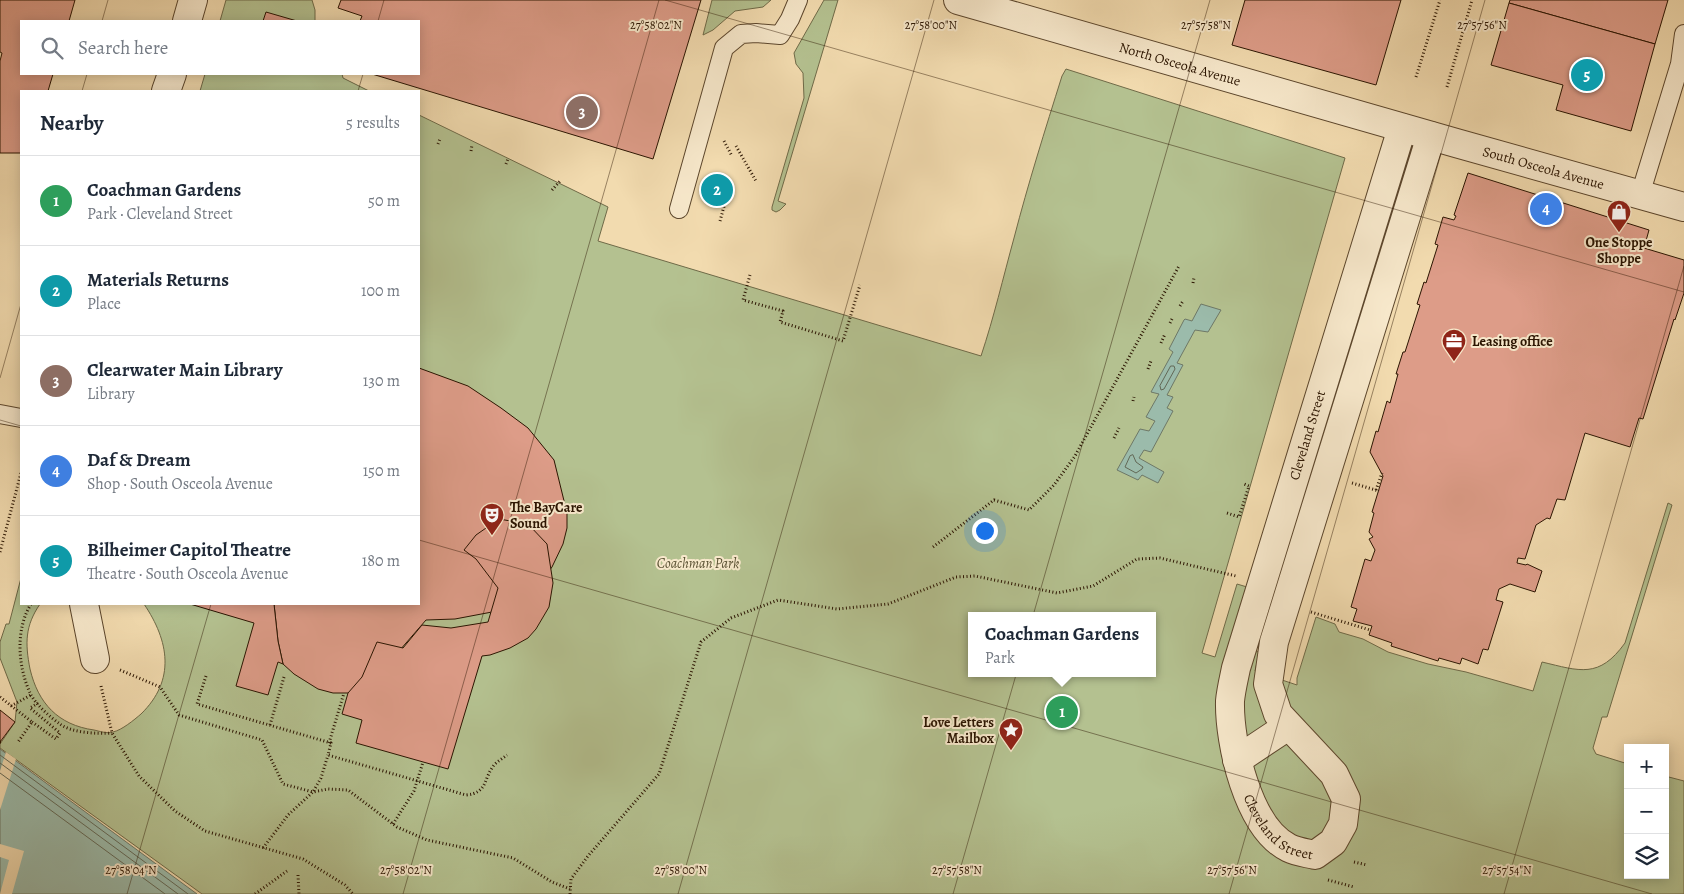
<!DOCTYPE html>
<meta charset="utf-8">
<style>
:root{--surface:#fff;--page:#f6f6f7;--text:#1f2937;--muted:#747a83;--line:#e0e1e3;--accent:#d93025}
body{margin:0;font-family:Alegreya,serif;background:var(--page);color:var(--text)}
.controls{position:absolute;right:15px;bottom:15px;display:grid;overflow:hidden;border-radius:0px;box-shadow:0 2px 12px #0003}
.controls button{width:45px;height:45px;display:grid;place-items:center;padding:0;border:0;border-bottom:1px solid var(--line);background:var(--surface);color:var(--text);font:25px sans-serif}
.you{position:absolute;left:984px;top:530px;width:18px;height:18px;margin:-12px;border:4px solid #fff;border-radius:50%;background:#1a73e8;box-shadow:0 0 0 8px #1a73e833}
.badge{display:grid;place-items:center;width:32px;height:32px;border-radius:50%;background:var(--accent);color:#fff;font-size:16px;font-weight:700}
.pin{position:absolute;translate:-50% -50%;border:2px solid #fff;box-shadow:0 1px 5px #0006}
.popup{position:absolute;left:968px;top:612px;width:188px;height:65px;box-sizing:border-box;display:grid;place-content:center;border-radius:0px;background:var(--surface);filter:drop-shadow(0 1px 4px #0005);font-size:16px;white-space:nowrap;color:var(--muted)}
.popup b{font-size:19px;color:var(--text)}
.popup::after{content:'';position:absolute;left:50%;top:100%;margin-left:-10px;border:10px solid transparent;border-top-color:var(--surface)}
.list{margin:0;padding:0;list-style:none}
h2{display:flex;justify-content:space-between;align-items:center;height:65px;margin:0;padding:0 20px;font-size:21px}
h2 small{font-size:16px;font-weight:400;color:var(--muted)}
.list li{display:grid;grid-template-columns:32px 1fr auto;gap:15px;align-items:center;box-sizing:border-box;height:90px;padding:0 20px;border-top:1px solid var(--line)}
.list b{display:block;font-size:19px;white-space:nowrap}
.list p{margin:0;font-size:16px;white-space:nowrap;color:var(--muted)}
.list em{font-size:16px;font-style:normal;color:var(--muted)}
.icon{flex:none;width:28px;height:28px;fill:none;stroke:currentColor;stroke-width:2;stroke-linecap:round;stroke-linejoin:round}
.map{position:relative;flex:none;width:1684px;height:894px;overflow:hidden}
.search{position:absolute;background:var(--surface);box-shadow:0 2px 12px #0003;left:20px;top:20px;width:400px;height:55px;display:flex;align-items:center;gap:12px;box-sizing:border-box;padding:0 18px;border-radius:0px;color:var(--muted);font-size:19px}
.panel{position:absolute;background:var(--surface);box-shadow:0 2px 12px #0003;left:20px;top:90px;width:400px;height:515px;border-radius:0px}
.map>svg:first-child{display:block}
.green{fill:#b4c190;stroke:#6f6a48;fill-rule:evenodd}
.water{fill:#9bbbab;stroke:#6e7867}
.pier{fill:#f2dbaf}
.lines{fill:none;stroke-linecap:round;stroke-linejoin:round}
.shore{stroke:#626856;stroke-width:1}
.building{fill:#dd9c88;stroke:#2a1401}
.service-casing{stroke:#5c462c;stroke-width:20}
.minor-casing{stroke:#5c462c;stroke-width:30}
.tertiary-casing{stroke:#5c462c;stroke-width:30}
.path{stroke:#2a1401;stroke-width:3;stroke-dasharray:1 2.5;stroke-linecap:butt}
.service{stroke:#f7e8cb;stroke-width:18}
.minor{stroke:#f7e8cb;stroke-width:28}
.tertiary{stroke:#f7e8cb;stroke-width:28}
.ticks{fill:none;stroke:#2a1401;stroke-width:1;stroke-opacity:0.45}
.labels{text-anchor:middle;stroke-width:4;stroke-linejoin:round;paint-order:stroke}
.street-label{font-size:14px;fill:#2a1401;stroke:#f7e8cb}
.poi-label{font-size:14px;font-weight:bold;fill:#2a1401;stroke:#f7e8cb;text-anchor:start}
.park-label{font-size:14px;font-style:italic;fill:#5a5133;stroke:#f7e8cb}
.ticks-label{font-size:12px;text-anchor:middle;fill:#2a1401;stroke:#f7e8cb;stroke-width:4;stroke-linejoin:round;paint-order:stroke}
</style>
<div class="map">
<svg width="1684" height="894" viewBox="0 0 1684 894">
<rect width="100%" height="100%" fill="#f2dbaf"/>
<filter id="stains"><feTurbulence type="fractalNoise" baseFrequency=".004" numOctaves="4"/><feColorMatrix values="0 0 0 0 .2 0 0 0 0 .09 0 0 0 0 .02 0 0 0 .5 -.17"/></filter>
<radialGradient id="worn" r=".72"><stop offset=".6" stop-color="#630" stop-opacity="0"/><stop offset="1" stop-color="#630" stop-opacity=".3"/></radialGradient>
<g class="green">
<polygon points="226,0 312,0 315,10 315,21 220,21"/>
<polygon points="712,0 771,0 763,7 735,11 713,30 703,35"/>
<polygon points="824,0 838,0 778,201 786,204 780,210 776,212 772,210 772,207 804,98 803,73 796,64 794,53"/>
<path d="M1066,69l279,89 -143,495 13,4 22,-73 10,3 3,68 10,-5 -5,21 42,14v-7l19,-61 19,7 4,8 24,7 25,13 40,12 38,8 67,19 9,-29c38,9 57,17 83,-19l43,-140 4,2 -65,212h-5l-9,31 3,6 32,10v111h37v-99l19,5v113h-1482l-202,-146v-4l15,-22 2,-20 -17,-44v-16l6,-18h3l12,-46v26h19c-15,22 -15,39 -10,65 8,34 28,56 64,61 5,1 13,4 19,2 9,-2 21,-12 28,-18 35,-34 28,-73 3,-110h275v-489l189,92 -10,34 383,115c13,-39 22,-78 33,-118 14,-54 31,-108 48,-162zM972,616h180v57h-180z"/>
<polygon points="205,74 342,74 343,78 369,91 200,91"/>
</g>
<g class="water">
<polygon points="1201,304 1221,310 1208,332 1195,330 1177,363 1183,365 1167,395 1173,397 1167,408 1173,411 1151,452 1144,450 1139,458 1164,472 1158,483 1142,475 1138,480 1117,470 1140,429 1149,431 1155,421 1146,417 1159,394 1151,392 1173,352 1169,349 1184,320 1185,319 1192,321"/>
<polygon points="0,749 12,758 197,894 0,894"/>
</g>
<g class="pier">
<polygon points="6,752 16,759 0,810 0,771"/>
<polygon points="0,844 24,851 12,894 0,894 9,860 0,857"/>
</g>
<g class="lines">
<g class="shore">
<polygon points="1171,366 1174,366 1175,369 1164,389 1161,390 1160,386"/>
<polygon points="1133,455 1136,462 1143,467 1142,469 1136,473 1125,467 1130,456"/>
<polyline points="0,755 188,894"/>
<polyline points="0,763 178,894"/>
<polyline points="0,773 165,894"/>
</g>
</g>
<g class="building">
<polygon points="0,0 75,0 69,21 21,21 21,74 53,74 48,91 21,91 21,153 0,153 0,61 2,53 0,52"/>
<polygon points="341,0 701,0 653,159 372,74 419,74 419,21 360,21 362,16 338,8"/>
<polygon points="1245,0 1401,0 1376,85 1232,45"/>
<polygon points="1510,0 1668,0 1655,44 1509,3"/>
<polygon points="1509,3 1655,44 1631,131 1556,110 1563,85 1491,65"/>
<polygon points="266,12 297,21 263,21"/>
<polygon points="1468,173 1649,230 1644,248 1684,260 1684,293 1675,320 1674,319 1643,419 1639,418 1630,447 1585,433 1565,500 1557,499 1550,519 1547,518 1536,525 1525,559 1518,558 1517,563 1526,565 1527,564 1542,571 1535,592 1510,584 1499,589 1496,600 1503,602 1488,650 1483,649 1478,664 1462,658 1460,664 1439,658 1438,661 1391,646 1392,643 1369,635 1372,626 1353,621 1357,609 1351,607 1365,559 1371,561 1375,550 1369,539 1373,537 1369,532 1374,513 1372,512 1383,476 1370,452 1376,431 1378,432 1387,401 1390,403 1398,374 1396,374 1403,352 1405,352 1420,305 1417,304 1424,282 1426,283 1438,245 1435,244 1443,217 1454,220 1456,216 1454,215"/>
<polygon points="713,178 727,182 722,200 708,196"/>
<polygon points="419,368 468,386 501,408 528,428 554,460 567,513 567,528 563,544 552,567 543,579 525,595 492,612 455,619 426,620 373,681 348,693 333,693 318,689 294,674 283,664 278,641 274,604 419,604"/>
<polygon points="499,519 528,524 547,544 553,583 549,607 536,629 528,638 510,648 490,655 482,656 448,769 356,743 362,720 342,714 348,693 362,677 377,642 403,648 422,625 451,628 488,622 498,588 476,559 464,550 476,535"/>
<polygon points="190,604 274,604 278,641 283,664 278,662 268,695 236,686 254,623"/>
<polygon points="0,710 15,722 0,742"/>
</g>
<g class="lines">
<defs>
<g id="service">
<polyline points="1640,195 1680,64 1684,34"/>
<polyline points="679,209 724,48 741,34 756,33 780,35 790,19 798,0"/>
<polyline points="0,414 21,418"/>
</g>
<g id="minor">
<path id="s1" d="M958,0l498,143 228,64"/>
</g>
<g id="tertiary">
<polyline points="187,21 193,0"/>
<polyline points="166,91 172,74"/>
<path id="s2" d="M1402,128l-166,540c-2,10 -5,22 -6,33 -1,42 18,127 59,147 8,4 18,5 26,7l18,-13 10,-18 3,-25 -12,-25 -56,-60 -10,-30 6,-42 157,-506"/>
<polyline points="84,604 95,659"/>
<polyline points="1237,760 1288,726"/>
</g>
</defs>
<use href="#service" class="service-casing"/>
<use href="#minor" class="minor-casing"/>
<use href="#tertiary" class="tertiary-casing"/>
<g class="path">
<polyline points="1416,77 1440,0"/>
<polyline points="1447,87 1472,0"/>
<polyline points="724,141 732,156"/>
<polyline points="438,144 440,139"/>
<polyline points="736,146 756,181"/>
<polyline points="471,151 472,145"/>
<polyline points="506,164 508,159"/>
<polyline points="552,190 560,181"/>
<polyline points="720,221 726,199"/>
<polyline points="750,275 743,300 783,311 780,322 843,341 860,285"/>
<polyline points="1193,283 1194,278"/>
<polyline points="1180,306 1183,301"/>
<polyline points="1170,323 1173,317"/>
<polyline points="1161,343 1165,334"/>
<polyline points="1148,369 1151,361"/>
<polyline points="1133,401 1134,397"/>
<polyline points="1114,438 1119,428"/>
<polyline points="1352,483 1379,491"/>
<polyline points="1376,490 1382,473"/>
<polyline points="1227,513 1239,517 1249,486 1244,484"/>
<polyline points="933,547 994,500 1029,510 1054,485 1075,456 1179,266"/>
<polyline points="0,552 21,473"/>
<path d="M31,604c-16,26 -13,62 -1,89 5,11 20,24 30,31 12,9 37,10 52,9"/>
<polyline points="1311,612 1370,630"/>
<polyline points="120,670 160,687 179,715 262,740 283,784 313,792 321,778 328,755"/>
<path d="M206,676l-9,28 134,39 -3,12 138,40c22,-2 17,-16 28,-30 4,-4 9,-7 13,-10"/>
<polyline points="101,686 112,733 139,776 175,811 205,831 303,859 345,885 353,894"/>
<polyline points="0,697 32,722 18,742"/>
<polyline points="11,706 31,695"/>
<polyline points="32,722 56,739 60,733 30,708 38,703"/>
<polyline points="270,725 284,677"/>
<polyline points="0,742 1,742"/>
<polyline points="329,743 344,693"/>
<polyline points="393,824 414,791 423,762"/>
<polyline points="263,848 288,815 313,792 328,789 348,790 397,827 427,840 513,858 552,882 570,889"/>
<polyline points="1354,862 1367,865"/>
<polyline points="298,875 299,894"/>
<polyline points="1328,880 1354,887"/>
<polyline points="255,894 287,871"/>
<polyline points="570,894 571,879 588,856 659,774 701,642 731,618 778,600 837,609 888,604 956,577 975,576 1057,593 1093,586 1137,559 1160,558 1236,576"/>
</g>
<use href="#service" class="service"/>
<use href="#minor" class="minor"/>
<use href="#tertiary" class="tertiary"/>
</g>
<path class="ticks" d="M665,0l1019,292M102,21l6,-21M378,21l6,-21M82,91l5,-17M358,91l5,-17M0,378l21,-74M0,420l21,6M419,540l1233,354M127,894l84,-290M403,894l256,-894M678,894l256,-894M953,894l257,-894M1229,894l256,-894M1504,894l180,-628"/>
<defs>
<symbol id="shop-pin" viewBox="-11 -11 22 30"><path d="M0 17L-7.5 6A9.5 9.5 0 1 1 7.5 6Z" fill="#8f2418" stroke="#f7e8cb"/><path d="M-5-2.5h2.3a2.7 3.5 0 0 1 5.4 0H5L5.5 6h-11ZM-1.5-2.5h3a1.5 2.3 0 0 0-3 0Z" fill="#fff"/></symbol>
<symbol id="office-pin" viewBox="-11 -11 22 30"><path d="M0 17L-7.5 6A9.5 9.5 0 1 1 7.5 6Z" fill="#8f2418" stroke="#f7e8cb"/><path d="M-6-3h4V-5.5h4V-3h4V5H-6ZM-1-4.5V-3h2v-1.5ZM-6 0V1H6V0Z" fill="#fff"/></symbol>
<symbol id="theatre-pin" viewBox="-11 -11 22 30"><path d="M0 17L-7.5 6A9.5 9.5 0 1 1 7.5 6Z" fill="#8f2418" stroke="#f7e8cb"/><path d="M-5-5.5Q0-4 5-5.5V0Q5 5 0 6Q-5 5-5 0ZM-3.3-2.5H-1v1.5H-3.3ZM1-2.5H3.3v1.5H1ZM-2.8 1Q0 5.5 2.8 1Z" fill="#fff"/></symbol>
<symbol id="sight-pin" viewBox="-11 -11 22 30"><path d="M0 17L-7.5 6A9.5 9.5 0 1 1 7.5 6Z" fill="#8f2418" stroke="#f7e8cb"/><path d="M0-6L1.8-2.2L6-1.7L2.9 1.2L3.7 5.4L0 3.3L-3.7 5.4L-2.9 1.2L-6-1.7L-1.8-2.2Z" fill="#fff"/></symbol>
</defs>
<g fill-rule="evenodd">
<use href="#shop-pin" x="1605" y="198" width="28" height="38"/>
<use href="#office-pin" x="1440" y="327" width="28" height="38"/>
<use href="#theatre-pin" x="478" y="501" width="28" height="38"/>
<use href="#sight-pin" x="997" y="716" width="28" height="38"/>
</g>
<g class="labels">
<g class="street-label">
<text dy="5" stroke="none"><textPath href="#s1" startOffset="231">North Osceola Avenue</textPath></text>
<text dy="5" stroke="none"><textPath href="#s1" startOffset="609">South Osceola Avenue</textPath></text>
<text transform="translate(1307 435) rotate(-73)" y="5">Cleveland Street</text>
<text dy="5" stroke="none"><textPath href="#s2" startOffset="741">Cleveland Street</textPath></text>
</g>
<g class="poi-label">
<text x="1619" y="247" text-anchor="middle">One Stoppe<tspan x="1619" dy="16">Shoppe</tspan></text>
<text x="1472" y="346">Leasing office</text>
<text x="510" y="512">The BayCare<tspan x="510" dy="16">Sound</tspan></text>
<text x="994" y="727" text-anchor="end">Love Letters<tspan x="994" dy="16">Mailbox</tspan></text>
</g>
<g class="park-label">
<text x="698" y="568">Coachman Park</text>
</g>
</g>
<g class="ticks-label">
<text x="656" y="29">27°58'02"N</text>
<text x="931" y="29">27°58'00"N</text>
<text x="1206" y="29">27°57'58"N</text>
<text x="1482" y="29">27°57'56"N</text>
<text x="131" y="874">27°58'04"N</text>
<text x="406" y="874">27°58'02"N</text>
<text x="681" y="874">27°58'00"N</text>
<text x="957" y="874">27°57'58"N</text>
<text x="1232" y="874">27°57'56"N</text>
<text x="1507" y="874">27°57'54"N</text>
</g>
<rect width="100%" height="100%" filter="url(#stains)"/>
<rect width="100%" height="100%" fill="url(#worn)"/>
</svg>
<div class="controls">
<button>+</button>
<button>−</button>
<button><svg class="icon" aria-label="layers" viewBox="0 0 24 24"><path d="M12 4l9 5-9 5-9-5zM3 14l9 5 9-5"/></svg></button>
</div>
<div class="you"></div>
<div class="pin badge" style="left:1062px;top:712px;background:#2e9e5b">1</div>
<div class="popup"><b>Coachman Gardens</b>Park</div>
<div class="pin badge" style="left:717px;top:190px;background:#0f9aa8">2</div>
<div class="pin badge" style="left:582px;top:112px;background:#8d6e63">3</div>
<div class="pin badge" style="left:1546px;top:209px;background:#3f7fe0">4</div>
<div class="pin badge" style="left:1587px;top:75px;background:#0f9aa8">5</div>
<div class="search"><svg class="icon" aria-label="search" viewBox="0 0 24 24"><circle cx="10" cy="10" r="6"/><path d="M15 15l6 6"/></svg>Search here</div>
<section class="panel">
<h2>Nearby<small>5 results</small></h2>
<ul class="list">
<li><span class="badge" style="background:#2e9e5b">1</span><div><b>Coachman Gardens</b><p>Park · Cleveland Street</p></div><em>50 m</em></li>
<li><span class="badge" style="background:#0f9aa8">2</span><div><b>Materials Returns</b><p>Place</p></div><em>100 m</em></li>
<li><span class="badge" style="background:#8d6e63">3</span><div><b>Clearwater Main Library</b><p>Library</p></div><em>130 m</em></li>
<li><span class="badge" style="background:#3f7fe0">4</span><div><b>Daf &amp; Dream</b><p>Shop · South Osceola Avenue</p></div><em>150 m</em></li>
<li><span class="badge" style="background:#0f9aa8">5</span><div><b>Bilheimer Capitol Theatre</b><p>Theatre · South Osceola Avenue</p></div><em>180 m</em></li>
</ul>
</section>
</div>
